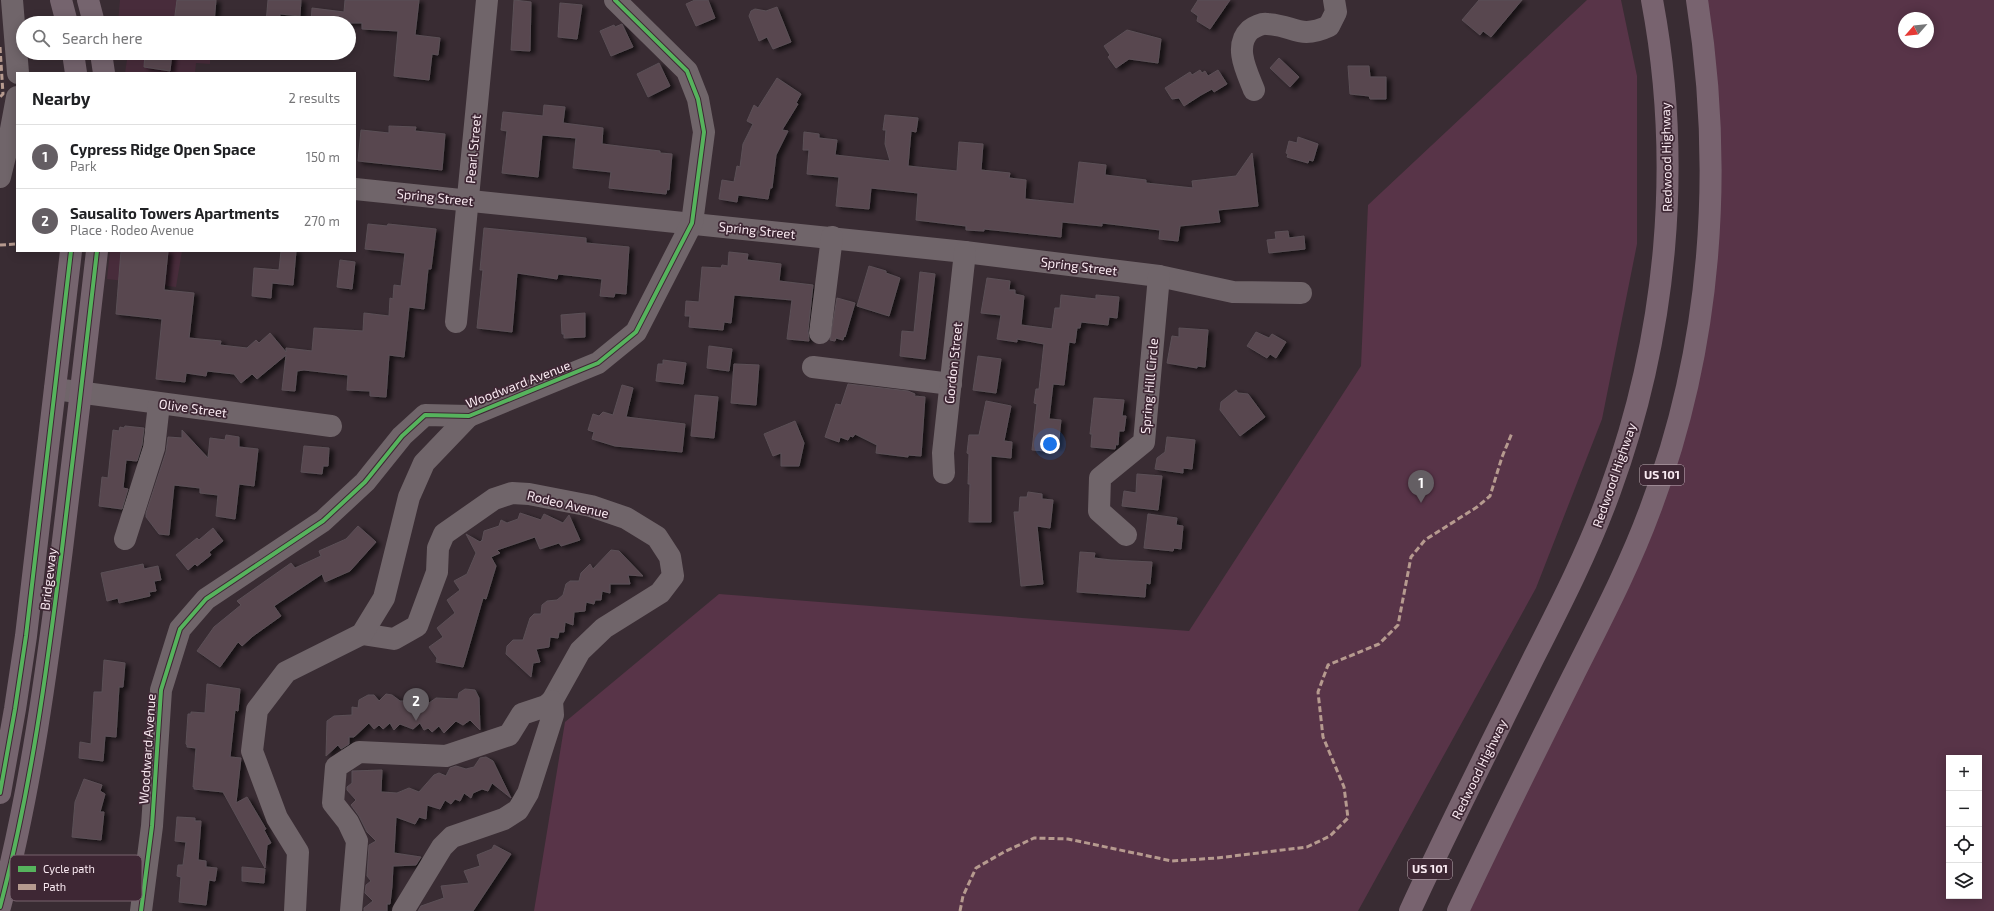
<!DOCTYPE html>
<meta charset="utf-8">
<style>
:root{--surface:#fff;--page:#f2f2f2;--text:#202124;--muted:#757577;--line:#e0e0e0;--accent:#645e63}
body{margin:0;font-family:"Exo 2",sans-serif;background:var(--page);color:var(--text)}
.controls{position:absolute;right:12px;bottom:12px;display:grid;overflow:hidden;border-radius:0px;box-shadow:0 2px 10px #0003}
.controls button{width:36px;height:36px;display:grid;place-items:center;padding:0;border:0;border-bottom:1px solid var(--line);background:var(--surface);color:var(--text);font:20px sans-serif}
.compass{position:absolute;left:1898px;top:12px;width:36px;height:36px;border-radius:50%;background:var(--surface);box-shadow:0 2px 10px #0003;rotate:242deg}
.you{position:absolute;left:1050px;top:444px;width:14px;height:14px;margin:-10px;border:3px solid #fff;border-radius:50%;background:#1a73e8;box-shadow:0 0 0 6px #1a73e833}
.badge{display:grid;place-items:center;width:26px;height:26px;border-radius:50%;background:var(--accent);color:#fff;font-size:13px;font-weight:700}
.pin{position:absolute;translate:-50% -33px;filter:drop-shadow(0 1px 2px #0008)}
.pin::after{content:'';position:absolute;top:21px;width:14px;height:12px;background:inherit;clip-path:polygon(0 0,100% 0,50% 100%)}
.list{margin:0;padding:0;list-style:none}
h2{display:flex;justify-content:space-between;align-items:center;height:52px;margin:0;padding:0 16px;font-size:17px}
h2 small{font-size:13px;font-weight:400;color:var(--muted)}
.list li{display:grid;grid-template-columns:26px 1fr auto;gap:12px;align-items:center;box-sizing:border-box;height:64px;padding:0 16px;border-top:1px solid var(--line)}
.list b{display:block;font-size:15px;white-space:nowrap}
.list p{margin:0;font-size:13px;white-space:nowrap;color:var(--muted)}
.list em{font-size:13px;font-style:normal;color:var(--muted)}
.icon{flex:none;width:22px;height:22px;fill:none;stroke:currentColor;stroke-width:2;stroke-linecap:round;stroke-linejoin:round}
.map{position:relative;flex:none;width:1994px;height:911px;overflow:hidden}
.search{position:absolute;background:var(--surface);box-shadow:0 2px 10px #0003;left:16px;top:16px;width:340px;height:44px;display:flex;align-items:center;gap:10px;box-sizing:border-box;padding:0 14px;border-radius:22px;color:var(--muted);font-size:15px}
.panel{position:absolute;background:var(--surface);box-shadow:0 2px 10px #0003;left:16px;top:72px;width:340px;height:180px;border-radius:0px}
.map>svg:first-child{display:block}
.built{fill:#482c3b}
.green{fill:#583448;fill-rule:evenodd}
.building{fill:#584650;stroke:#5b5056;filter:url(#shadow)}
.lines{fill:none;stroke-linecap:round;stroke-linejoin:round}
.minor{stroke:#70656a;stroke-width:22}
.major{stroke:#75646e;stroke-width:22}
.highway{stroke:#78636f;stroke-width:22}
.quiet{stroke:#b69a8f;stroke-width:3;stroke-dasharray:6 3;stroke-linecap:butt}
.cycleway-casing{stroke:#3e2734;stroke-width:6}
.cycleway{stroke:#56b35d;stroke-width:4}
.labels{text-anchor:middle;stroke-width:3.5;stroke-linejoin:round;paint-order:stroke}
.shield{fill:#3e2734;stroke:#c2b0b9;stroke-width:1}
.shield-label{font-size:12px;font-weight:bold;fill:#faeaf2}
.street-label{font-size:13px;fill:#faeaf2;stroke:#3e2734}
.key{fill:#3e2734;stroke:#76626d;stroke-width:1}
.key-label{font-size:11px;fill:#faeaf2}
</style>
<div class="map">
<svg width="1994" height="911" viewBox="0 0 1994 911">
<defs>
<filter id="shadow"><feDropShadow dx="4.5" dy="2.5" stdDeviation="2" flood-color="#0009"/></filter>
</defs>
<rect width="100%" height="100%" fill="#392c33"/>
<g class="built">
<polygon points="120,0 216,0 214,23 118,23"/>
<polygon points="128,53 210,53 210,64 196,63 195,73 125,73"/>
<polygon points="110,251 182,251 176,287 107,279"/>
</g>
<g class="green">
<polygon points="1587,0 1621,0 1637,76 1637,244 1602,419 1536,588 1358,911 534,911 565,722 719,594 1189,631 1361,366 1368,205"/>
<path d="M1697,0h297v911h-536l179,-369 67,-249zM1904,18h24v24h-24zM1949,758h30v138h-30z"/>
</g>
<g class="building">
<polygon points="177,0 216,0 214,23 174,23"/>
<polygon points="268,0 301,0 300,16 280,14 279,23 266,23"/>
<polygon points="345,0 419,0 415,35 440,38 438,55 432,54 429,80 394,76 398,31 362,29 362,23 311,23 312,8 344,12"/>
<polygon points="514,0 531,2 530,51 511,50"/>
<polygon points="695,0 708,0 715,18 696,26 686,4"/>
<polygon points="1198,0 1230,0 1210,29 1197,21 1198,16 1191,11"/>
<polygon points="1479,0 1522,0 1491,37 1483,31 1480,35 1462,20"/>
<polygon points="560,3 582,5 577,39 558,37"/>
<polygon points="777,7 791,42 773,49 767,37 759,41 749,16 751,11 755,9 766,11"/>
<polygon points="622,24 633,47 611,56 600,31 614,25 615,27"/>
<polygon points="1127,30 1161,39 1158,63 1129,59 1116,68 1108,57 1110,55 1104,46"/>
<polygon points="145,53 172,53 170,71 144,67"/>
<polygon points="1279,58 1299,77 1290,87 1270,68"/>
<polygon points="659,63 670,86 648,97 637,74"/>
<polygon points="1348,66 1369,66 1370,77 1386,77 1386,99 1370,99 1369,96 1350,94"/>
<polygon points="1200,70 1202,73 1205,71 1208,76 1218,70 1227,84 1214,92 1212,89 1201,95 1184,106 1179,98 1172,99 1165,88 1190,72 1192,75"/>
<polygon points="777,78 801,94 796,103 798,104 782,130 788,131 776,155 772,188 770,188 768,199 738,195 737,202 719,199 722,180 734,182 737,166 740,167 743,144 753,124 747,121 754,105 758,108"/>
<polygon points="544,105 565,107 563,123 603,128 602,144 660,151 660,153 672,154 669,190 667,189 666,194 609,188 611,172 573,168 576,138 542,135 538,177 502,173 507,131 501,130 503,112 543,116"/>
<polygon points="885,115 918,118 916,132 911,131 908,166 957,171 959,142 983,144 981,170 1010,173 1009,178 1026,180 1025,199 1074,204 1079,162 1106,165 1105,175 1146,180 1146,183 1193,188 1192,181 1236,176 1252,153 1258,206 1218,210 1220,222 1180,226 1178,241 1159,239 1160,230 1102,223 1102,226 1062,222 1061,237 984,229 984,231 966,230 966,226 916,220 918,193 871,188 869,209 836,206 839,177 807,174 809,150 803,150 804,132 819,134 819,138 837,140 835,155 890,161 885,144 886,130 883,130"/>
<polygon points="389,126 416,127 415,131 445,134 442,170 358,161 361,130 389,133"/>
<polygon points="1298,137 1318,144 1313,161 1309,160 1308,163 1287,157 1288,154 1286,153 1289,141 1297,143"/>
<polygon points="368,224 387,226 388,224 436,229 431,269 428,269 424,309 409,307 404,357 389,355 386,397 370,396 370,391 347,390 348,375 304,370 297,371 295,391 282,390 286,355 257,379 252,374 241,383 234,374 207,371 206,376 186,373 185,382 156,379 162,319 116,314 121,251 168,251 164,290 194,293 189,338 221,341 220,345 247,348 256,340 259,343 270,333 286,352 286,348 312,351 314,328 363,331 364,313 389,316 390,298 393,299 394,285 401,286 405,253 365,249"/>
<polygon points="484,228 586,238 586,243 629,247 626,294 615,293 614,297 600,296 602,279 558,274 557,279 517,273 512,332 477,328 483,270 480,270"/>
<polygon points="1288,231 1289,238 1304,236 1305,249 1269,253 1267,240 1276,239 1275,232"/>
<polygon points="281,251 296,251 293,285 272,283 271,298 252,296 254,268 279,270"/>
<polygon points="729,252 748,254 747,260 781,264 779,281 813,285 808,331 809,341 787,339 792,300 734,295 731,323 724,322 723,330 689,327 690,316 685,316 686,301 699,302 702,267 721,268 722,265 728,266"/>
<polygon points="340,260 355,262 352,289 337,287"/>
<polygon points="869,266 886,271 886,273 900,278 889,316 857,306"/>
<polygon points="920,272 935,274 925,359 900,356 902,331 914,332"/>
<polygon points="987,278 1010,281 1009,290 1015,290 1015,294 1024,296 1021,325 1052,329 1055,308 1060,308 1061,295 1096,299 1096,295 1119,297 1117,318 1109,317 1108,325 1081,322 1080,328 1077,328 1075,343 1069,342 1064,385 1053,384 1049,419 1061,420 1058,447 1047,446 1047,451 1032,450 1037,404 1034,403 1036,389 1039,389 1044,344 1017,339 1017,342 997,339 1001,315 981,313"/>
<polygon points="837,298 855,303 845,337 844,336 843,340 836,338 835,341 830,340"/>
<polygon points="585,313 585,337 564,338 564,334 562,334 561,315"/>
<polygon points="1179,328 1208,330 1205,367 1197,366 1197,368 1167,363 1172,336 1179,337"/>
<polygon points="1256,332 1269,338 1272,334 1286,342 1276,358 1270,354 1267,358 1247,346"/>
<polygon points="709,346 732,349 729,371 707,368"/>
<polygon points="978,356 1001,359 996,393 973,390"/>
<polygon points="663,360 686,363 683,384 656,381 658,364 663,364"/>
<polygon points="734,364 759,365 756,405 731,403"/>
<polygon points="848,384 908,391 915,394 914,396 925,397 921,456 908,455 908,457 876,453 877,445 855,434 853,437 850,436 848,440 840,437 839,442 825,437 836,404 841,405"/>
<polygon points="622,385 633,388 626,417 685,424 682,452 615,446 592,439 594,432 588,430 593,414 599,416 603,412 613,415"/>
<polygon points="1236,390 1238,393 1248,394 1265,417 1240,436 1220,410 1221,402"/>
<polygon points="695,395 718,397 714,438 691,436"/>
<polygon points="1094,398 1124,400 1122,416 1126,416 1124,431 1119,431 1118,445 1116,444 1115,449 1091,447 1092,434 1090,434"/>
<polygon points="986,401 1011,406 1004,441 1012,442 1011,458 991,456 991,522 969,522 970,484 968,484 969,454 967,453 969,435 979,435"/>
<polygon points="795,421 804,443 799,466 781,466 781,453 773,456 764,434"/>
<polygon points="125,426 144,428 142,445 137,461 126,460 123,488 128,489 122,509 99,506 102,477 108,478 113,430 119,431 120,427 124,428"/>
<polygon points="182,430 208,458 210,438 225,440 226,435 239,437 239,447 258,449 254,486 239,484 235,519 216,516 218,495 200,493 200,488 174,485 169,535 159,534 146,517 146,513 166,452 168,437 182,438"/>
<polygon points="1167,437 1195,440 1192,469 1183,468 1183,473 1155,469 1157,458 1165,452"/>
<polygon points="304,446 329,448 328,466 323,466 322,474 301,472"/>
<polygon points="1137,474 1162,476 1158,510 1122,506 1124,491 1136,493"/>
<polygon points="1028,492 1042,494 1042,499 1053,500 1050,528 1037,526 1043,584 1021,586 1014,512 1019,512 1020,497 1027,497"/>
<polygon points="520,513 541,520 544,514 563,523 569,515 580,540 561,546 559,543 540,549 535,537 497,550 500,553 491,557 496,566 486,599 483,598 463,667 436,662 437,658 429,647 443,637 437,628 455,613 447,600 460,590 454,581 467,574 476,553 466,534 480,542 482,540 482,541 484,531 499,526 501,520 507,523 518,519"/>
<polygon points="1148,514 1177,518 1176,525 1183,526 1181,549 1174,548 1173,551 1144,548"/>
<polygon points="358,526 376,542 350,571 325,582 322,574 274,606 281,616 253,636 242,646 238,642 220,667 197,651 214,627 241,605 237,601 291,563 295,568 321,556 319,551 346,539"/>
<polygon points="213,528 223,541 209,552 211,555 197,566 195,564 188,570 176,555 197,538 199,540"/>
<polygon points="611,550 619,551 643,576 628,575 630,584 610,584 610,593 602,591 601,600 595,600 594,604 586,602 585,611 574,612 573,625 565,622 564,632 559,632 558,638 550,637 549,647 536,649 540,662 533,663 531,677 506,654 507,646 513,640 523,640 530,618 534,614 541,614 542,605 547,601 557,600 563,595 566,584 570,581 579,581 581,573 590,564 593,569"/>
<polygon points="1080,552 1095,553 1094,558 1111,560 1152,562 1150,584 1146,583 1145,597 1077,592"/>
<polygon points="143,564 144,569 158,566 161,580 154,581 156,591 149,592 150,596 119,603 118,598 107,601 101,573"/>
<polygon points="104,660 125,663 123,687 119,687 116,737 105,736 103,761 79,758 80,742 91,744 94,692 102,692"/>
<polygon points="207,684 240,689 238,711 235,710 230,757 241,758 236,803 247,797 266,829 264,830 271,843 267,845 265,868 223,792 194,789 194,787 193,787 196,748 187,747 187,745 186,744 188,714 191,714 191,712 205,713"/>
<polygon points="465,689 475,690 479,698 480,730 470,720 463,725 456,721 444,733 439,726 432,732 428,728 424,730 420,723 413,729 400,724 394,730 390,723 383,729 379,725 374,729 369,723 354,737 349,737 349,744 341,749 338,745 326,756 327,721 334,716 352,715 352,707 358,708 359,700 368,695 374,695 379,701 386,694 392,695 400,701 408,701 417,696 423,696 429,703 436,698 458,699 459,693"/>
<polygon points="486,757 493,761 511,798 492,783 488,791 482,789 473,793 471,798 464,793 460,801 455,799 451,804 445,800 440,809 427,805 426,819 419,817 415,824 396,817 394,853 421,857 416,865 393,866 392,886 390,904 387,904 387,911 364,911 364,908 373,901 365,893 366,885 371,881 367,876 369,845 376,841 367,832 359,816 351,805 356,800 347,790 347,787 352,783 352,771 382,770 381,792 397,793 409,788 419,792 434,775 439,773 446,776 450,768 456,766 466,769 474,767 480,758"/>
<polygon points="84,779 102,785 100,791 105,794 100,812 104,812 101,840 72,837 75,802"/>
<polygon points="177,817 195,818 195,821 201,821 198,860 206,861 206,867 217,868 215,881 209,880 206,905 179,902 181,877 177,876 178,865 183,865 186,842 175,841"/>
<polygon points="494,845 511,854 473,911 418,911 421,906 444,898 441,886 469,883 464,871 480,866 477,855 492,849"/>
<polygon points="242,867 265,869 264,883 242,881"/>
</g>
<g class="lines">
<g class="minor">
<polyline points="12,0 18,73"/>
<path d="M1254,90c-7,-18 -21,-44 -4,-60 4,-3 12,-7 17,-6 27,1 32,16 62,2l7,-14 -2,-12"/>
<polyline points="0,177 9,140 17,97"/>
<polyline points="355,189 965,252 1159,276 1233,292 1301,293"/>
<polyline points="456,322 487,0"/>
<polyline points="820,333 832,237"/>
<polyline points="813,367 951,384"/>
<polyline points="55,389 331,426"/>
<polyline points="944,473 943,453 965,252"/>
<polyline points="1126,535 1099,511 1100,478 1144,442 1159,276"/>
<polyline points="125,539 154,448 159,404"/>
<polyline points="362,634 394,639 417,626 437,572 438,548 444,534 494,499 512,493 529,494 591,506 626,518 657,537 670,557 673,576 660,593 604,628 580,651 552,701"/>
<polyline points="141,911 152,826 161,690 180,629 206,599 323,521 365,482 402,436 425,415 469,416 598,363 636,332 692,223 704,132 698,99 687,71 615,0"/>
<polyline points="295,911 298,852 277,818 252,751 257,710 286,672 362,634 384,598 409,497 424,463 469,416"/>
<polyline points="351,911 357,841 348,822 333,803 336,767 359,752 446,756 509,735 522,714 546,706 552,701 553,715 528,793 518,810 504,819 452,837 442,847 403,911"/>
</g>
<g class="major">
<polyline points="61,0 67,23"/>
<polyline points="88,0 94,23"/>
<polyline points="73,53 76,73"/>
<polyline points="101,53 104,73"/>
<polyline points="0,793 15,709 26,636 71,251"/>
<path d="M0,907c31,-117 47,-238 62,-358 12,-99 24,-199 35,-298"/>
</g>
<g class="highway">
<path d="M1410,911c39,-85 82,-169 123,-252 28,-55 56,-110 77,-168 57,-156 73,-327 42,-491"/>
<path d="M1458,911c37,-79 76,-157 115,-235 27,-54 56,-109 77,-166 62,-163 74,-339 47,-510"/>
</g>
<g class="quiet">
<polyline points="0,47 3,94 0,97"/>
<polyline points="0,245 17,244"/>
<polyline points="960,911 963,896 976,868 1004,852 1034,838 1068,839 1172,861 1217,858 1307,847 1330,836 1348,818 1344,787 1323,737 1318,692 1328,665 1379,644 1398,625 1411,557 1425,540 1477,507 1490,496 1502,457 1512,433"/>
</g>
<defs>
<g id="cycleway">
<polyline points="0,793 15,709 26,636 71,251"/>
<path d="M0,907c31,-117 47,-238 62,-358 12,-99 24,-199 35,-298"/>
<polyline points="141,911 152,826 161,690 180,629 206,599 323,521 365,482 402,436 425,415 469,416 598,363 636,332 692,223 704,132 698,99 687,71 615,0"/>
</g>
</defs>
<use href="#cycleway" class="cycleway-casing"/>
<use href="#cycleway" class="cycleway"/>
</g>
<g class="labels">
<g class="shield">
<rect x="1640" y="465" width="44" height="20" rx="3"/>
<rect x="1408" y="859" width="44" height="20" rx="3"/>
</g>
<g class="shield-label">
<text x="1662" y="479">US 101</text>
<text x="1430" y="873">US 101</text>
</g>
<g class="street-label">
<text transform="translate(473 149) rotate(-85)" y="5">Pearl Street</text>
<text transform="translate(1666 157) rotate(-91)" y="5">Redwood Highway</text>
<text transform="translate(435 197) rotate(6)" y="5">Spring Street</text>
<text transform="translate(757 230) rotate(6)" y="5">Spring Street</text>
<text transform="translate(1079 266) rotate(7)" y="5">Spring Street</text>
<text transform="translate(953 363) rotate(-84)" y="5">Gordon Street</text>
<text transform="translate(518 384) rotate(-21)" y="5">Woodward Avenue</text>
<text transform="translate(1149 386) rotate(-85)" y="5">Spring Hill Circle</text>
<text transform="translate(193 408) rotate(8)" y="5">Olive Street</text>
<text transform="translate(1614 475) rotate(-71)" y="5">Redwood Highway</text>
<text transform="translate(568 504) rotate(13)" y="5">Rodeo Avenue</text>
<text transform="translate(48 579) rotate(-83)" y="5">Bridgeway</text>
<text transform="translate(147 749) rotate(-86)" y="5">Woodward Avenue</text>
<text transform="translate(1479 769) rotate(-64)" y="5">Redwood Highway</text>
</g>
</g>
<rect x="10" y="855" width="132" height="46" rx="6" class="key"/>
<rect x="18" y="866" width="18" height="6" fill="#56b35d"/>
<rect x="18" y="884" width="18" height="6" fill="#b69a8f"/>
<g class="key-label">
<text x="43" y="873">Cycle path</text>
<text x="43" y="891">Path</text>
</g>
</svg>
<div class="controls">
<button>+</button>
<button>−</button>
<button><svg class="icon" aria-label="locate" viewBox="0 0 24 24"><circle cx="12" cy="12" r="6"/><path d="M12 2v4M12 18v4M2 12h4M18 12h4"/></svg></button>
<button><svg class="icon" aria-label="layers" viewBox="0 0 24 24"><path d="M12 4l9 5-9 5-9-5zM3 14l9 5 9-5"/></svg></button>
</div>
<svg class="compass" viewBox="-18 -18 36 36"><path d="M0-13l5 13h-10z" fill="#e53935"/><path d="M0 13l5-13h-10z" fill="#757577"/></svg>
<div class="you"></div>
<div class="pin badge" style="left:1421px;top:503px">1</div>
<div class="pin badge" style="left:416px;top:721px">2</div>
<div class="search"><svg class="icon" aria-label="search" viewBox="0 0 24 24"><circle cx="10" cy="10" r="6"/><path d="M15 15l6 6"/></svg>Search here</div>
<section class="panel">
<h2>Nearby<small>2 results</small></h2>
<ul class="list">
<li><span class="badge">1</span><div><b>Cypress Ridge Open Space</b><p>Park</p></div><em>150 m</em></li>
<li><span class="badge">2</span><div><b>Sausalito Towers Apartments</b><p>Place · Rodeo Avenue</p></div><em>270 m</em></li>
</ul>
</section>
</div>
